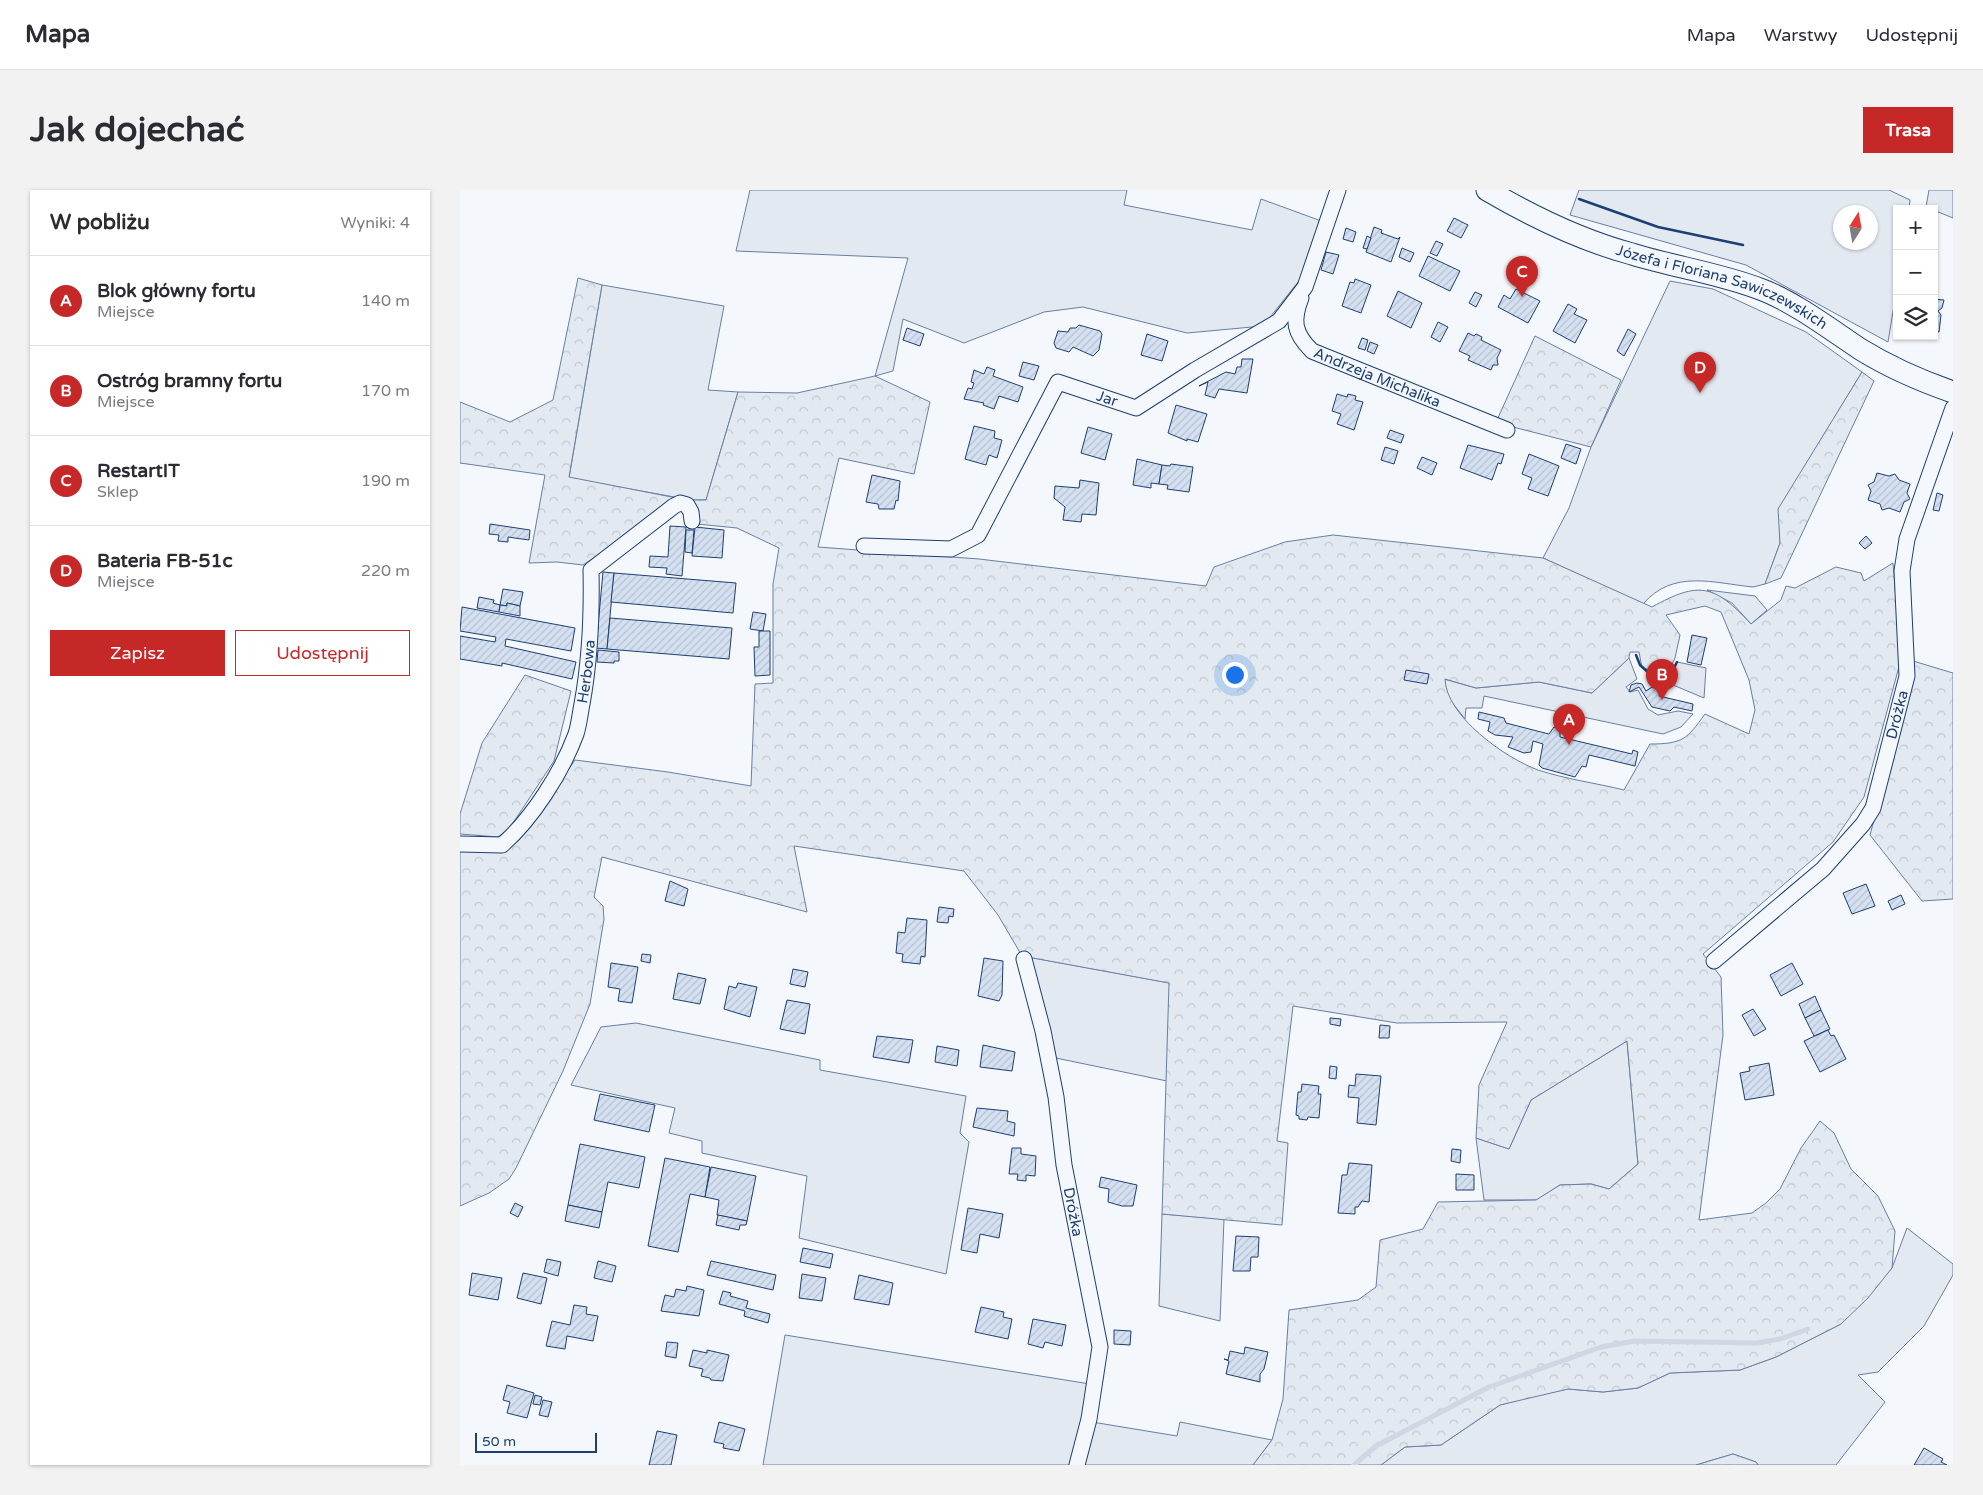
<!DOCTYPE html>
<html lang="pl">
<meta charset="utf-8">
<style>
:root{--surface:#fff;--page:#f2f2f3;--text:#2b2b33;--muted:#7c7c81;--line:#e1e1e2;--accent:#c62828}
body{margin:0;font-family:"Varela Round",sans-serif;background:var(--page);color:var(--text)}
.controls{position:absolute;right:15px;top:15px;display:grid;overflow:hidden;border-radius:0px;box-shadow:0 1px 4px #0004}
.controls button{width:45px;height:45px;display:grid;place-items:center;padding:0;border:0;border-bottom:1px solid var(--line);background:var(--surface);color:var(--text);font:25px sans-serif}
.compass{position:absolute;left:1373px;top:15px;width:45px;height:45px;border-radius:50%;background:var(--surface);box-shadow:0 1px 4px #0004;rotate:11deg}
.scale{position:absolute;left:15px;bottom:12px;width:122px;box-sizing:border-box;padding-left:5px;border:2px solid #1d3f73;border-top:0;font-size:14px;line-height:18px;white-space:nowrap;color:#1d3f73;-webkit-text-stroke:4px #f4f7fb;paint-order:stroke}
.you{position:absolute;left:774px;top:484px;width:18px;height:18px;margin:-12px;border:4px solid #fff;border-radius:50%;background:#1a73e8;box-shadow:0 0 0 8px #1a73e833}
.badge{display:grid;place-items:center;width:32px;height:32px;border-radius:50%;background:var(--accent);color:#fff;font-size:16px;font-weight:700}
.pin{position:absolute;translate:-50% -41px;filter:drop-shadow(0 1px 2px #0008)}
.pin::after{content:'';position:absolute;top:26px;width:18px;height:15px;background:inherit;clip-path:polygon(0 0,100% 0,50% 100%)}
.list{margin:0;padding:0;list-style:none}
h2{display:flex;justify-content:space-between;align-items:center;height:65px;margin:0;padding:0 20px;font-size:21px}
h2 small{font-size:16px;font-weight:400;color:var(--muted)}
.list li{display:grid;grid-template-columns:32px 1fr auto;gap:15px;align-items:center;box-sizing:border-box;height:90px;padding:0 20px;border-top:1px solid var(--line)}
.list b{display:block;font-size:19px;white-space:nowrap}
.list p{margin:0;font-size:16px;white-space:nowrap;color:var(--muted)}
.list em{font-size:16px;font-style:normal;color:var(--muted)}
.actions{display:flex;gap:10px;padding:15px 20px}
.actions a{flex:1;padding:11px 0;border:1px solid var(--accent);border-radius:0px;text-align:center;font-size:18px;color:var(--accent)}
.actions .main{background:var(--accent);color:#fff}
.icon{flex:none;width:28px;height:28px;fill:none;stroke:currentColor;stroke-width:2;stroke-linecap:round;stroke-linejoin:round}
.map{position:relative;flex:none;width:1493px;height:1275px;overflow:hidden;border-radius:0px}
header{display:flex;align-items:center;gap:30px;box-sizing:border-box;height:70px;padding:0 25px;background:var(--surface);border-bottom:1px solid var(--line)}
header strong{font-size:24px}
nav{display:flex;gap:28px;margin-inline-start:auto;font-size:18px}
.intro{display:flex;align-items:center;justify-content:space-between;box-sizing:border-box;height:120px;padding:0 30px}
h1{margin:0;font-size:35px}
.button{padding:12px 22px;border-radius:0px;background:var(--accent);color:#fff;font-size:18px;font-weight:700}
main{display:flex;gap:30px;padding:0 30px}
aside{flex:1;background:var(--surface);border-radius:0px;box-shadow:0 1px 4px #0004}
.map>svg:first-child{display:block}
.green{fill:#e3e9f0;stroke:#687fa3;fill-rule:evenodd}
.forest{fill:url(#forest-crowns);stroke:#687fa3;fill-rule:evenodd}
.parking{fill:#e3e8f0;stroke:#687fa3}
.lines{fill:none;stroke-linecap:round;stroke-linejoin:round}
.stream{stroke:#cfd7e4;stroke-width:5}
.building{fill:url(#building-hatch);stroke:#1d3f73}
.street-casing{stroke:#1d3f73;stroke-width:17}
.secondary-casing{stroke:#1d3f73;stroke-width:23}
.street{stroke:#f4f7fb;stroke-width:15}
.secondary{stroke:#f4f7fb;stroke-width:21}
.wall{stroke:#1d3f73;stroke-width:2.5}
.labels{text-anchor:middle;stroke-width:4;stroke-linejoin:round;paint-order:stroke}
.street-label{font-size:15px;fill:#1d3f73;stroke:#f4f7fb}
</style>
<header>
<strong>Mapa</strong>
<nav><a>Mapa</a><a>Warstwy</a><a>Udostępnij</a></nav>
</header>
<div class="intro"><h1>Jak dojechać</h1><a class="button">Trasa</a></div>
<main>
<aside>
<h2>W pobliżu<small>Wyniki: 4</small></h2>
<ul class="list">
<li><span class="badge">A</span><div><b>Blok główny fortu</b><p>Miejsce</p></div><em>140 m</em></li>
<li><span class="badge">B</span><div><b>Ostróg bramny fortu</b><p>Miejsce</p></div><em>170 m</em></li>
<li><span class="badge">C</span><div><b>RestartIT</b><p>Sklep</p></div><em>190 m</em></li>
<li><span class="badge">D</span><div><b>Bateria FB-51c</b><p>Miejsce</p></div><em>220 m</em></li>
</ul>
<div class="actions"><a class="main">Zapisz</a><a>Udostępnij</a></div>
</aside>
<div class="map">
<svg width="1493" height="1275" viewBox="0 0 1493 1275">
<defs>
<pattern id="forest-crowns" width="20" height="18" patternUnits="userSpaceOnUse" patternTransform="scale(1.25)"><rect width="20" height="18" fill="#e3e9f0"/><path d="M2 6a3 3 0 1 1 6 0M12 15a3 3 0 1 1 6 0" fill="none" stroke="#c2c9d1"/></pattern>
<pattern id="building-hatch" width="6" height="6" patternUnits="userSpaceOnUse" patternTransform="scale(1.25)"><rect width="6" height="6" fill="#d5e0f0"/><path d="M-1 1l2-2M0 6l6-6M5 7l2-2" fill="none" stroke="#b6c1d1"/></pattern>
</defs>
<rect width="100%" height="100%" fill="#f4f7fb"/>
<g class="green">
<polygon points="290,0 667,0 664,15 792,40 801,9 864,32 846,82 803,136 727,143 623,117 584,122 504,153 443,129 433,181 415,186 448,68 276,61"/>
<path d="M1119,0h310l21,10 -1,9h-12v78l-9,55 -142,-77 -176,-50zM1380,22h30v30h-30z"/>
<polygon points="1469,0 1493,0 1493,28 1466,17"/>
<path d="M1210,91l43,8 93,43 56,40 -83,137 1,34 -15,41 -12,3c-40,-4 -80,-18 -110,17l-100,-46 26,-50 22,-61z"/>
<polygon points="142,95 264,116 248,200 278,202 246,310 231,310 109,288"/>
<polygon points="1247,400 1295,406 1307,420 1291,434 1272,413"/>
<polygon points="1169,468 1177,489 1166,497 1170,502 1178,500 1188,519 1198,525 1218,521 1233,524 1221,537 1203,544 1024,506 1022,518 1006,518 1005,529 987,506 984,489 1016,498 1079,492 1132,503"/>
<polygon points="568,767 710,793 707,891 591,867"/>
<polygon points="176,833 360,870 360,880 506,906 500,943 509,952 486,1084 339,1048 347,986 242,963 242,951 209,943 215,918 111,895 141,837"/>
<polygon points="1167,851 1178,974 1149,999 1131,994 1100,995 1077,1010 1024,1010 1016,948 1049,959 1071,910"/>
<polygon points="702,1024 764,1029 760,1131 699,1116"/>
<polygon points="1447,1038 1493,1074 1493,1085 1464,1136 1418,1182 1398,1185 1425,1212 1376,1275 1298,1275 1296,1272 1273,1264 1236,1275 921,1275 945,1257 981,1255 1040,1215 1074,1206 1108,1199 1143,1202 1178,1198 1210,1183 1280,1180 1316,1167 1381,1134 1432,1078"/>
<polygon points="325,1145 630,1194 610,1275 303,1275"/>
<polygon points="632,1232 717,1246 720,1232 812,1250 793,1275 622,1275"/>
</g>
<g class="forest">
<polygon points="118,88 142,95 109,287 222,309 123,375 97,372 69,373 85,285 0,273 0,212 50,232 93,210"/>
<polygon points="1075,146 1161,190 1131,257 1053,237 1037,230"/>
<polygon points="1402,182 1414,191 1321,388 1305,394 1320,353 1318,319"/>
<path d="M415,186l55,26 -16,72 -75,-16 -21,89 161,12 227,27 8,-19 71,-25 48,-7 210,23 109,49c47,-26 62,-23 99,17l30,-24 5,-14 9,2 41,-21 25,6 3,8 29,-18 8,96 -37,138 -31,45 -130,112 18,23 2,58 -24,185 53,-7 14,-10 14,-14 21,-41 19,-27 14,12 17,36 27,27 17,35 -3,37 -24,30 -27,26 -65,33 -36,13 -70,3 -32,15 -35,4 -35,-3 -68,16 -59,40 -36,2 -24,18h-128l19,-25 11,-41 6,-89 69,-10 18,-13 4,-47 43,-11 15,-27 98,-2 24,-15 31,-1 18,5 29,-25 -11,-123 -96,59 -22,49 -33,-11 3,-53 28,-63 -110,1 -104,-17 -16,135 11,2 -6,82 -120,-11 7,-231 -147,-27 -24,-41 -34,-44 -170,-25 13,66 -205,-55 -8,40 9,9 1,13 -14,85 -27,67 -47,97 -7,11 -20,14 -29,13v-368l17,12 48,-19 50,-71 93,12 83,14 4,-102 18,-1v-99l6,-36 -42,-20 -40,-4 -6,-24h15l32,-108 59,1zM1245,416l16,6 28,68 6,30 -6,24 -44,-20c-18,25 -22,30 -55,30l-26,46c-28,-7 -59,-11 -86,-20 -33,-12 -92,-54 -93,-91l31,9 63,-6 53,11 37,-35 1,-6h9l3,16 16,4 11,-2 6,-12 5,-23 -14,-20z"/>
<polygon points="1453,471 1493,483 1493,709 1462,711 1410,645 1452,490"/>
<polygon points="65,485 111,501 94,571 49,639 38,647 0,644 0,624 22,553"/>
<polygon points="1273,1264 1296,1272 1298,1275 1236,1275"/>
</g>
<polygon class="parking" points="1217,472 1246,478 1244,508 1206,492"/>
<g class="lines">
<polyline class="stream" points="894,1275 916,1256 1029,1197 1141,1157 1175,1151 1297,1153 1320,1149 1348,1139"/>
</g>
<g class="building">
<polygon points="994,28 1008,35 1001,48 987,41"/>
<polygon points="914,37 922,40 921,43 938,49 940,47 931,72 906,62"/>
<polygon points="886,38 896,42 893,52 883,49"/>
<polygon points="907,46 911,48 907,59 903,58"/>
<polygon points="976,51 983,54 977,66 970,63"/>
<polygon points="942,58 954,63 950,72 939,67"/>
<polygon points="866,62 879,65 873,84 861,80"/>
<polygon points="968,66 1000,81 990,101 959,86"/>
<polygon points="895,89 911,95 901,123 882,116 890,92 894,93"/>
<polygon points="1056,99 1080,111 1068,133 1038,117 1044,105 1050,109"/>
<polygon points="938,101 962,113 951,138 927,126"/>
<polygon points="1015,102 1022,105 1016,117 1009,113"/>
<polygon points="1474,109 1484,110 1482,118 1478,121 1481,125 1479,142 1474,141"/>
<polygon points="1108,114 1117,119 1114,124 1127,130 1115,153 1093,141"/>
<polygon points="978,132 988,137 980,152 971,147"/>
<polygon points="619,135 640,141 642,144 639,160 633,166 613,157 609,162 596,158 594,153 598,141 608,142 610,138 616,138"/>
<polygon points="447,138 464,144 460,156 443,150"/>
<polygon points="1168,139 1176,144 1164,166 1157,161"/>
<polygon points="1008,143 1014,146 1016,144 1022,147 1021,150 1041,160 1037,168 1038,175 1033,175 1031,180 1008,170 1010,166 999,161"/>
<polygon points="687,144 708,151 702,171 681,165"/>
<polygon points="902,148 908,150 905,160 898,158"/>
<polygon points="910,152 918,155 914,164 907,161"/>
<polygon points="782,169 793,169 787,203 759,199 755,208 745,205 748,192 739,196 766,182 775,184 777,177 781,177"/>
<polygon points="563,172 579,176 574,190 559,186"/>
<polygon points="527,177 535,180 533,186 563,197 558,212 539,206 534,219 523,215 524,213 504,209 508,198 512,199 514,193 511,192 514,180 524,184"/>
<polygon points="877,204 887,207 888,204 896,206 895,210 903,212 894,240 877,234 881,224 872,221"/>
<polygon points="716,215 747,224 738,252 727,249 727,251 708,243"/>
<polygon points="514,236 535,241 534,248 542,250 537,268 529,265 526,275 505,269"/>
<polygon points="628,237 652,244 645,270 621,263"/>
<polygon points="930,240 944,245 941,253 927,248"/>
<polygon points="1106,254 1121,259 1116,274 1101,268"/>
<polygon points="1008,255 1044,264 1041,274 1038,273 1032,290 1000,278"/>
<polygon points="925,257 938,261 934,274 921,270"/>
<polygon points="1069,264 1099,276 1088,306 1068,299 1072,288 1062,284"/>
<polygon points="962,267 977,273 972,285 957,278"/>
<polygon points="677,269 702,275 699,294 691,293 691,298 673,295"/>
<polygon points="711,274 733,277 729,302 707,299 708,295 699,294 702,275 710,276"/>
<polygon points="1417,283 1429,286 1435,284 1439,290 1450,294 1447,303 1450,309 1444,312 1440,322 1429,318 1422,320 1420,314 1408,310 1411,301 1408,295 1414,292"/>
<polygon points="412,285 440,291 438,311 436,310 434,319 419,319 418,314 406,312"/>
<polygon points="620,290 639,293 636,325 622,324 621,332 603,330 605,317 594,308 595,296 619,298"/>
<polygon points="1477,303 1483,305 1479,321 1473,320"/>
<polygon points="30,334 70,340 69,350 48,347 48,352 38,351 39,345 29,344"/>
<polygon points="210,336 226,337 222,386 206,384 207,378 189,377 190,366 208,367"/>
<polygon points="235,337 264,340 262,368 232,366"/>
<polygon points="226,340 234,340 232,363 225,362"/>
<polygon points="1406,346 1412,353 1405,359 1399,353"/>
<polygon points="143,382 154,383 147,459 136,458"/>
<polygon points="154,383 276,393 273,423 151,412"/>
<polygon points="43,399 63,402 60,416 47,413 47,416 40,415"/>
<polygon points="19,407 34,410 33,413 40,415 39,422 17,418"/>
<polygon points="47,413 60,416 60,426 39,422 40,415 47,416"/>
<polygon points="2,417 115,438 111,461 46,449 45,456 116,472 112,489 42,473 42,476 0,469 0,446 35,452 36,447 0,441"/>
<polygon points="293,422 306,424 303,441 290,439"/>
<polygon points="150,428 272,438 269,469 147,459"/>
<polygon points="299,441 310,441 310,485 295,486 294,457 299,457"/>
<polygon points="1232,445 1247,448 1241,475 1227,472"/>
<polygon points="138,460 159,462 159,471 154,471 154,473 137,472"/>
<polygon points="946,480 969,484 967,494 944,490"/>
<polygon points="1177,493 1182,494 1186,501 1192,497 1201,499 1199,506 1233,514 1232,521 1214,517 1210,521 1192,517 1179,497 1169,502 1171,495"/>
<polygon points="1019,522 1044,528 1046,533 1077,541 1089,544 1094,537 1100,539 1100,547 1172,564 1173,560 1178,562 1175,576 1129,565 1126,577 1122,576 1115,587 1082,578 1079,575 1083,554 1073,551 1071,562 1064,563 1048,557 1053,547 1035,545 1028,541 1030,532 1018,529"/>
<polygon points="210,691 228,699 224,716 205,711"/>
<polygon points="1406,694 1415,716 1392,724 1383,703"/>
<polygon points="1441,705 1445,714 1432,720 1428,711"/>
<polygon points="479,717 494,719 493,727 489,726 488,733 477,732"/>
<polygon points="447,728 467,730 465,767 461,766 460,774 442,772 443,764 436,763 438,742 445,743"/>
<polygon points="182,764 191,765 190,773 181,771"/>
<polygon points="524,768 543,771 542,805 539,811 518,806"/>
<polygon points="151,773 178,777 172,813 158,811 160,799 148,797"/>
<polygon points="1332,773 1343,794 1321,806 1310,785"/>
<polygon points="333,779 348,782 345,797 330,794"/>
<polygon points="218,783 246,789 240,814 213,809"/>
<polygon points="278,793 297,797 290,827 264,819 269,796 276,798"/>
<polygon points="1355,806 1361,820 1345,828 1339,814"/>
<polygon points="327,810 350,814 345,844 320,839"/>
<polygon points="1293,819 1306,839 1294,846 1282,825"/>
<polygon points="1361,820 1370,839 1354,846 1345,828"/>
<polygon points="870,828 881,829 880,836 870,834"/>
<polygon points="920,835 930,836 929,848 919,848"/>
<polygon points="1368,840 1371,846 1374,845 1386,869 1360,882 1344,851"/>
<polygon points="417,846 453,850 449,873 413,867"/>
<polygon points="523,855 555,862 552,881 520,877"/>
<polygon points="477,856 499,860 497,876 475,872"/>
<polygon points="1309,873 1314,905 1285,910 1280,883 1290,881 1289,877"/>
<polygon points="870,876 877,877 876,889 869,888"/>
<polygon points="896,884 921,886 916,935 897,933 899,908 888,907 889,895 895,896"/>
<polygon points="842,894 859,896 858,904 861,904 859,928 848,927 847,930 839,929 839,926 836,925 838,902 841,902"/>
<polygon points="140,904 195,915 189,942 134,930"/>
<polygon points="517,918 548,921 547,931 555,933 554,946 513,937"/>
<polygon points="120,954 185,967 179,998 148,992 142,1022 108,1015"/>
<polygon points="552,958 561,958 561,964 576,966 575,986 566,985 566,991 557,990 558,984 549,984"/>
<polygon points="992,959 1001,960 1000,973 991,971"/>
<polygon points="205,968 250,977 245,1007 230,1004 218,1062 188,1056"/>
<polygon points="889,973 912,975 909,1012 902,1011 898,1017 895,1017 895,1024 878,1023 882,985 887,985"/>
<polygon points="251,977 296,986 287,1031 257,1025 259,1010 245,1007"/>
<polygon points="996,984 1014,985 1014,1000 996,1000"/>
<polygon points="641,987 677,995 673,1016 662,1016 648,1012 649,999 639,997"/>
<polygon points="55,1013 63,1017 58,1027 50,1023"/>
<polygon points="108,1015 142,1022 139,1038 105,1031"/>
<polygon points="508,1018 543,1024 539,1048 520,1044 517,1063 501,1060"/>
<polygon points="258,1025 287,1031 286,1035 280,1035 279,1040 256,1035"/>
<polygon points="776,1046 799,1047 798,1067 791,1067 790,1081 773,1081"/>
<polygon points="343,1058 373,1064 370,1078 340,1072"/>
<polygon points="87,1069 101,1072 98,1086 84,1082"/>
<polygon points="138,1071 156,1076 152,1092 134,1088"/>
<polygon points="251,1071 316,1085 313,1100 247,1085"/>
<polygon points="12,1083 42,1088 38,1110 9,1105"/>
<polygon points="63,1083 87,1088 81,1114 57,1108"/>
<polygon points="342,1084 366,1088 362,1111 339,1108"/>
<polygon points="399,1085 433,1093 429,1115 394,1109"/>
<polygon points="227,1096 244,1100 239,1126 201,1121 205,1105 214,1107 216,1099 226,1101"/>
<polygon points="263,1101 271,1103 270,1106 288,1111 286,1118 310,1124 308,1133 284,1126 285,1121 259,1114"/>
<polygon points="114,1115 127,1117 126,1124 138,1126 133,1151 107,1146 105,1159 86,1156 92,1131 110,1135"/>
<polygon points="521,1117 544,1122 543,1127 552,1129 548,1149 515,1142"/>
<polygon points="573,1129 606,1135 602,1156 585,1152 583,1158 568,1154"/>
<polygon points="654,1140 671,1141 670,1155 654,1154"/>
<polygon points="207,1152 218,1153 216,1168 205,1166"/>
<polygon points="785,1157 808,1162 804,1179 800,1184 800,1192 766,1184 769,1171 764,1169 768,1170 770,1161 784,1164"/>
<polygon points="233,1160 247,1163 247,1160 269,1165 263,1191 251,1190 250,1188 241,1186 243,1179 229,1176"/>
<polygon points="47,1195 74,1203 67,1228 47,1223 50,1212 43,1210"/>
<polygon points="75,1205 82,1207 80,1215 73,1214"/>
<polygon points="83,1210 92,1212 88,1227 79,1225"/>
<polygon points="259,1232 285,1239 279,1261 263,1258 264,1254 254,1252"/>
<polygon points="197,1241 217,1245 211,1275 189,1275"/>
<polygon points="1464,1258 1483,1269 1481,1272 1487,1275 1454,1275"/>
</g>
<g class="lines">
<defs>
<g id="street">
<path id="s1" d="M841,108c-9,23 -7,35 11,53l195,79"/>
<path id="s2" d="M404,356l87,3 27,-14 80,-153 78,26 59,-38 84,-49 26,-34 33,-97"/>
<path id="s3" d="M0,654l42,1c30,-26 60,-73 74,-111 3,-9 4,-20 6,-30 8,-44 10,-89 9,-134l83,-64 6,-3 7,2 4,7 1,9"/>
<path id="s4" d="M564,769l19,72 13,66 8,68 36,182 -11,72 -12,46"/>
<path id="s5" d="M1254,771l109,-92 40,-45 10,-16 34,-132 -5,-105 5,-32 46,-131"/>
</g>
<g id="secondary">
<path id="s6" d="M1027,0c46,27 93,50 145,64 42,13 86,19 128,35 33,12 70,40 100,60 29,18 61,32 93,43"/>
</g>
</defs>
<use href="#street" class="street-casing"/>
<use href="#secondary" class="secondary-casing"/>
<use href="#street" class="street"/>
<use href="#secondary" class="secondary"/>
<g class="wall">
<polyline points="1119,9 1198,37 1283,55"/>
<polyline points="1176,465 1180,475 1191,485 1210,486 1217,472"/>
</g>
</g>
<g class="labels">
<g class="street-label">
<text dy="5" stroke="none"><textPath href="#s6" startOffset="255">Józefa i Floriana Sawiczewskich</textPath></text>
<text dy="5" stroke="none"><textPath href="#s1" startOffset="129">Andrzeja Michalika</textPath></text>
<text dy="5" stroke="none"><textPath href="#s2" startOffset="342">Jar</textPath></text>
<text dy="5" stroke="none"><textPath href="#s3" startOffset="240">Herbowa</textPath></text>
<text dy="5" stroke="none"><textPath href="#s5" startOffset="318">Dróżka</textPath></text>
<text dy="5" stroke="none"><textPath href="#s4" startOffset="258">Dróżka</textPath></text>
</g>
</g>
</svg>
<div class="controls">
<button>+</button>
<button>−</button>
<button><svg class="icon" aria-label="layers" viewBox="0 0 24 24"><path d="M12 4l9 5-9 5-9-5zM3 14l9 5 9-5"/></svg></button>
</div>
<svg class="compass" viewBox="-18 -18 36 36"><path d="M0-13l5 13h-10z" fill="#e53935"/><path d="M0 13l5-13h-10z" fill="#7c7c81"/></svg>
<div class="scale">50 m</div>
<div class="you"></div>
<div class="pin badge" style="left:1109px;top:555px">A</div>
<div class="pin badge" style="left:1202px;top:510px">B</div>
<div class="pin badge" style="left:1062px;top:107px">C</div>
<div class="pin badge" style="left:1240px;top:203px">D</div>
</div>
</main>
